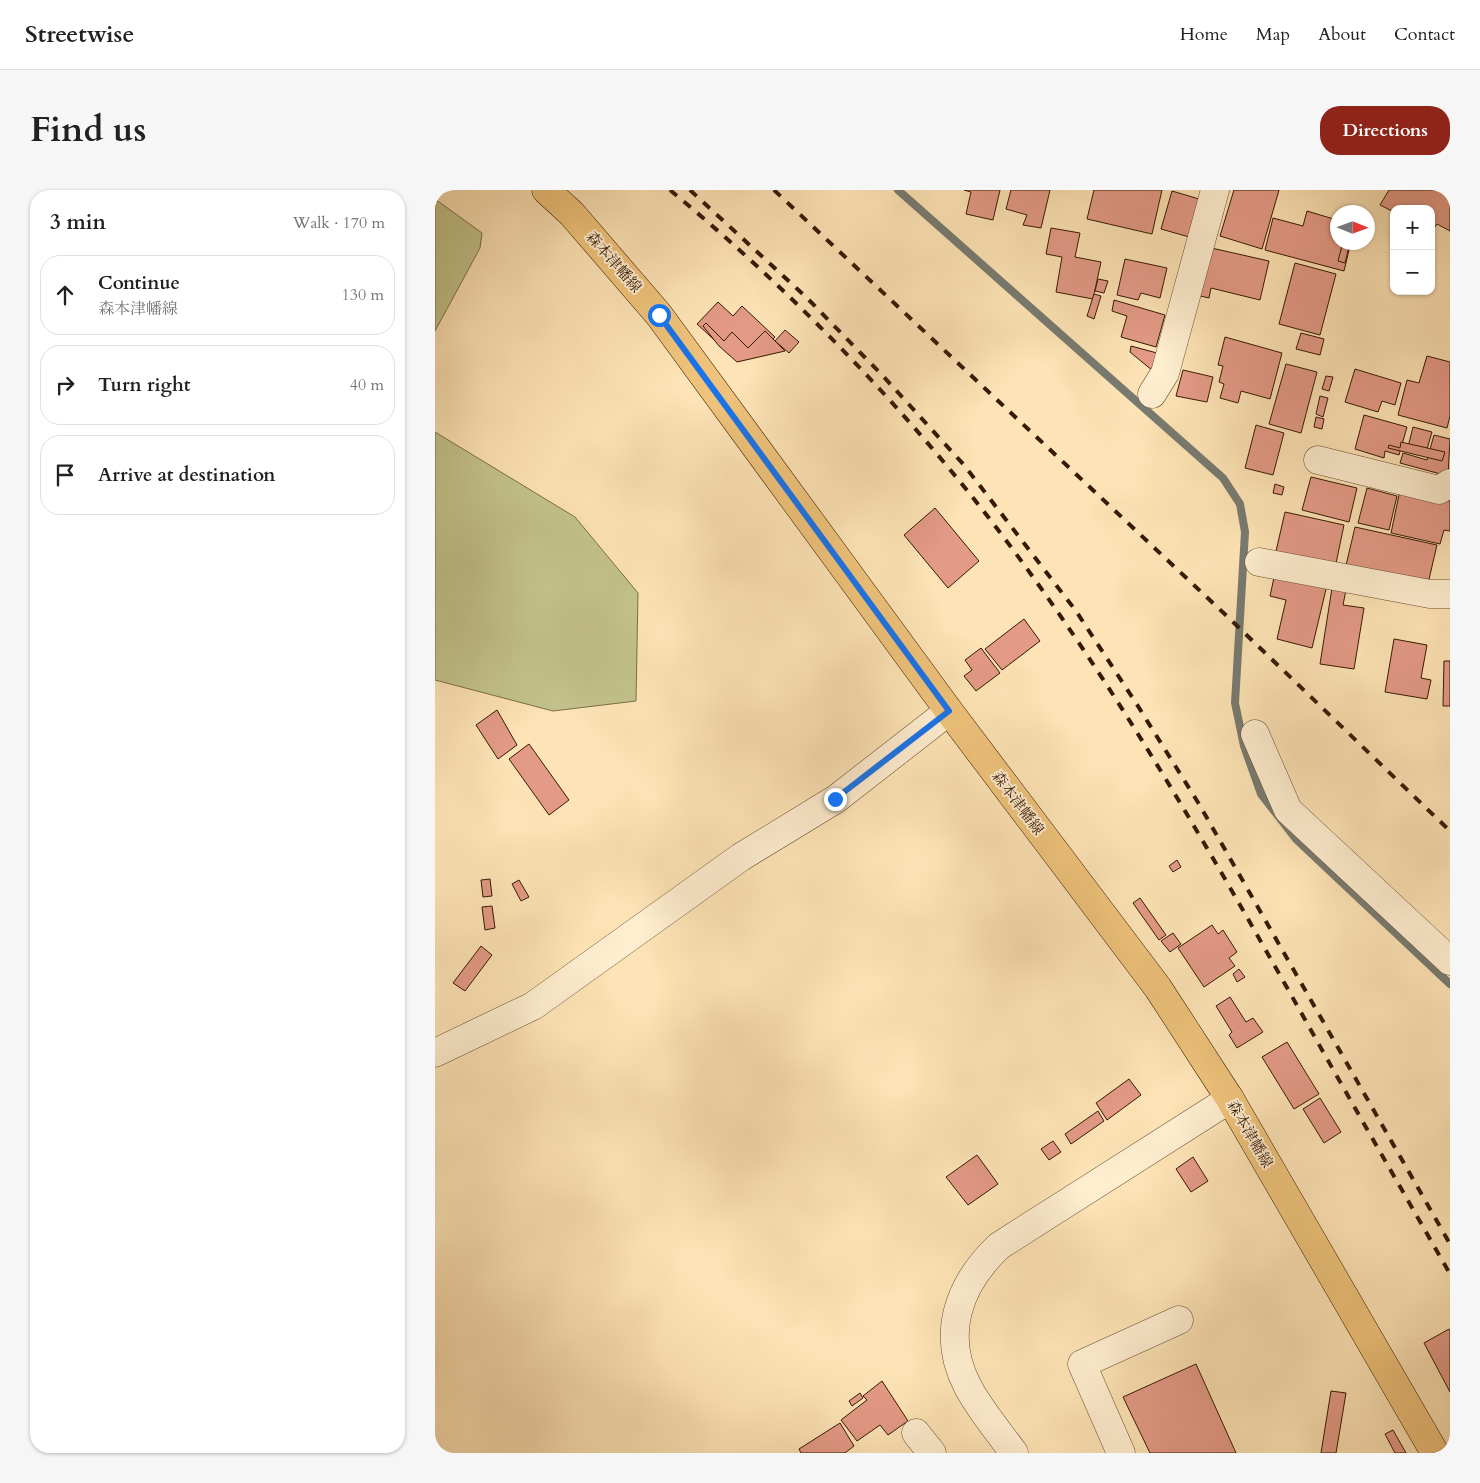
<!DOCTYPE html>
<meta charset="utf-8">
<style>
:root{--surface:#fff;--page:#f6f6f6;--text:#202124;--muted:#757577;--line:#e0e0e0;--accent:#8f2418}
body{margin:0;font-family:Cardo,"Noto Serif JP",serif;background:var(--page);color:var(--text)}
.controls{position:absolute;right:15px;top:15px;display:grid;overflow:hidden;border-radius:10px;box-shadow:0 1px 4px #0004}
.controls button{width:45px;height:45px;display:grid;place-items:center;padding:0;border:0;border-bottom:1px solid var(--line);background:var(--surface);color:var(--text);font:25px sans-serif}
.compass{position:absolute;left:895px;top:15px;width:45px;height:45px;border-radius:50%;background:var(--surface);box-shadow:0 1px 4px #0004;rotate:91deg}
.stop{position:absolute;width:15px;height:15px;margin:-11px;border:4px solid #1a73e8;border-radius:50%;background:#fff}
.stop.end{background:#1a73e8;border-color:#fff;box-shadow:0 1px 5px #0008}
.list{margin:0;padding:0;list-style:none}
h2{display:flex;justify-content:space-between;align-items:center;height:65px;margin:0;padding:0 20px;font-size:21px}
h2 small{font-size:16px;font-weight:400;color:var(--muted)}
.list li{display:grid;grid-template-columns:32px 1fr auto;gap:15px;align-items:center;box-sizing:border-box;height:80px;margin:0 10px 10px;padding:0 10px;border:1px solid var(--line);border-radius:20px}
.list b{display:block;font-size:19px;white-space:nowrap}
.list p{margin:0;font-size:16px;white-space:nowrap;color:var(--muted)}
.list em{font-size:16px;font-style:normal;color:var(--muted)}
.icon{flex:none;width:28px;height:28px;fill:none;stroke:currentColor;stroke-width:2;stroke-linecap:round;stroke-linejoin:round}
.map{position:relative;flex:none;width:1015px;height:1263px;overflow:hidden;border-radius:20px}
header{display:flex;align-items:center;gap:30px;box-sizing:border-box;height:70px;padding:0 25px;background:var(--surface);border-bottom:1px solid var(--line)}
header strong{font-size:24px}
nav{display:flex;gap:28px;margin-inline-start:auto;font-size:18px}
.intro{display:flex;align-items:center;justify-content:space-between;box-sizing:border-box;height:120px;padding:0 30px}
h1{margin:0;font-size:35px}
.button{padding:12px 22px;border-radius:20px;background:var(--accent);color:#fff;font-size:18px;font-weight:700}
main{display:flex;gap:30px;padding:0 30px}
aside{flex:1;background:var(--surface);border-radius:20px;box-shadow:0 1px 4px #0004}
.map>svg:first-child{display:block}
.green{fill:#c3c38b;stroke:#7c6e47}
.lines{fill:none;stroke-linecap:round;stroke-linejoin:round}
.stream{stroke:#787a70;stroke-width:8}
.building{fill:#e39a86;stroke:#361903}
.minor-casing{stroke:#684c30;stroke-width:29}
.major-casing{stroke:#361903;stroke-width:29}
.minor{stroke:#feedcf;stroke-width:28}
.major{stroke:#eec27a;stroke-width:28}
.rail{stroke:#361903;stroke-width:4;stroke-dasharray:9 9;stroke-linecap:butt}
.route{stroke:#1a73e8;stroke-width:6}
.labels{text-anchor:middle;stroke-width:4;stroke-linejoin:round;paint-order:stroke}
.street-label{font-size:15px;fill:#361903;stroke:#feedcf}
</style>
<header>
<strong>Streetwise</strong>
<nav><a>Home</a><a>Map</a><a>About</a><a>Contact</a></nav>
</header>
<div class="intro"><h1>Find us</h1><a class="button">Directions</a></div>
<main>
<aside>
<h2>3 min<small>Walk · 170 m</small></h2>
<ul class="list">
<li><svg class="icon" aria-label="ahead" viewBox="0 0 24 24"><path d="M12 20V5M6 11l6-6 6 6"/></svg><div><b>Continue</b><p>森本津幡線</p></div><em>130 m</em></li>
<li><svg class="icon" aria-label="right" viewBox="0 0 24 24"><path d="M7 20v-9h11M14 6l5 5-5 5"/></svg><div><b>Turn right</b></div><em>40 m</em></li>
<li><svg class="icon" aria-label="arrive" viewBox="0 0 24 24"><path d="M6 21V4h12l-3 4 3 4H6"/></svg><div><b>Arrive at destination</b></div></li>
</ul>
</aside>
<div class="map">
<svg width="1015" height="1263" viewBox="0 0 1015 1263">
<rect width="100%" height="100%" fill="#fde3b5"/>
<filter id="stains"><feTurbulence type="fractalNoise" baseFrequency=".004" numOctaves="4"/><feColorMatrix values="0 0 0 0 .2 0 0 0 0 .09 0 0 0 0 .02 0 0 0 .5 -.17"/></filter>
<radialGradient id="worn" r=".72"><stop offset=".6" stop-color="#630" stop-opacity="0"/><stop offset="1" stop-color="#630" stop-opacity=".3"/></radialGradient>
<g class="green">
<polygon points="0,9 47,43 45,58 0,141"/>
<polygon points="0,242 140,327 203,403 201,511 118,521 0,490"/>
</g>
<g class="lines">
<polyline class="stream" points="463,0 788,288 805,314 810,342 800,513 809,556 826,604 861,649 1015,794"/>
</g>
<g class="building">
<polygon points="529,0 565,0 558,30 531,24 536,2"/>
<polygon points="576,0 615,0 606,38 588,35 592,25 571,19"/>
<polygon points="659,0 727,0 717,44 652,29"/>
<polygon points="799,0 844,0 827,59 785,46"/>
<polygon points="954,0 1015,0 1015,41 1002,34 996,42 996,19 959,19 959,22 945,15"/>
<polygon points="737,1 764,9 754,47 726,39"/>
<polygon points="872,21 902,30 902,52 916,52 909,81 830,60 838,28 868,36"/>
<polygon points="616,38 645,43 640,67 666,72 658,109 621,102 627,67 611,64"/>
<polygon points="908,52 915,52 910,73 903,71"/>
<polygon points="772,57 834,71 825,110 776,98 774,108 761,105"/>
<polygon points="690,69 732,78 725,108 706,103 703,110 682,105"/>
<polygon points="860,73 901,84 885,145 844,134"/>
<polygon points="663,89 673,91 669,103 660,101"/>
<polygon points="659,104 666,106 659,129 652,126"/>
<polygon points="679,110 730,125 721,157 686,147 692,126 677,121"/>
<polygon points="283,112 298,126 307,116 340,147 320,168 298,147 288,158 262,134"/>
<polygon points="271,133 289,151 297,142 313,158 330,141 350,161 302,172 284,156 268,136"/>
<polygon points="350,140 364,152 354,163 340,151"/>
<polygon points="866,143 889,149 885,165 861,159"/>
<polygon points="790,147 847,163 835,209 806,201 803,213 785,208 789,194 784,192 788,176 783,175"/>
<polygon points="696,156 722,163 718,181 695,162"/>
<polygon points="992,166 1015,172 1015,226 1012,238 963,225 972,190 984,193"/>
<polygon points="851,174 882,182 866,243 834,234"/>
<polygon points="920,179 966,193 960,215 947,211 943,222 910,212"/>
<polygon points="748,180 778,187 772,212 741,206"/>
<polygon points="891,186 898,187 894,201 887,199"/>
<polygon points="885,206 893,208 888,227 881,224"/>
<polygon points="929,225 972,237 964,265 950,261 949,268 920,259"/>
<polygon points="881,227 889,229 887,239 879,237"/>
<polygon points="821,235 849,243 838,285 810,278"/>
<polygon points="978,237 997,242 990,266 972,261"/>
<polygon points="999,245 1015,249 1013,286 965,273 968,263 992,270"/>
<polygon points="966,252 1010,262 1007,271 953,258 954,255 965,258"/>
<polygon points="876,287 922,298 914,332 867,320"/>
<polygon points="840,294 849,297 847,305 838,303"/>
<polygon points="932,298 962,306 954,340 923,333"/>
<polygon points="965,300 1015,311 1015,341 1009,340 1005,354 956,343"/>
<polygon points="500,318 544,371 513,398 469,345"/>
<polygon points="850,322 909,335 899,383 839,370"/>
<polygon points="920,337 1002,355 991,402 909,384"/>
<polygon points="840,383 892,395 877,458 842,449 851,410 835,406"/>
<polygon points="897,398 911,400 908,415 929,418 919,479 885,474"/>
<polygon points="589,429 605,451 567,480 550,459"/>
<polygon points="959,449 992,455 986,488 996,490 992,509 950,502"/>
<polygon points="546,458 565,483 541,501 529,486 537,480 530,470"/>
<polygon points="1009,471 1015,471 1015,516 1008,516"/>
<polygon points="62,520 82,555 63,569 41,535"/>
<polygon points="94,554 134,610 114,625 74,569"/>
<polygon points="742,670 746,677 738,682 734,676"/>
<polygon points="55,689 57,706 48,707 46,690"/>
<polygon points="84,690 94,707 86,711 77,694"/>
<polygon points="705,708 731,745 724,750 698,713"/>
<polygon points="57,716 60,738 50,740 47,717"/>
<polygon points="777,735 783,744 788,740 802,762 794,768 800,776 769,797 743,758"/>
<polygon points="738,743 746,754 735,762 726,751"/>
<polygon points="46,756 57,765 30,801 18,793"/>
<polygon points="804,779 810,787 802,792 798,784"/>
<polygon points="795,807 811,832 818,828 828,842 802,858 794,845 797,842 781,816"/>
<polygon points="852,852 884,904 859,919 827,867"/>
<polygon points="694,889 706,905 672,930 661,913"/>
<polygon points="885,908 906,942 889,953 868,919"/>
<polygon points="663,921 669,931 636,954 630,944"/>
<polygon points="618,951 626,962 614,970 606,959"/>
<polygon points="542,965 563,994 533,1015 511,987"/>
<polygon points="758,967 773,991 756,1002 741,979"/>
<polygon points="1014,1139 1015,1141 1015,1202 989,1153"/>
<polygon points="761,1174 801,1263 715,1263 688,1207"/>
<polygon points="447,1191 473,1231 453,1245 445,1235 422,1251 406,1230 432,1210 428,1206"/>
<polygon points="896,1201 911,1203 901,1263 886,1263"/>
<polygon points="425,1203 428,1208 417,1216 414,1211"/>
<polygon points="405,1233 419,1256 410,1263 366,1263 364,1259"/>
<polygon points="958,1240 971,1263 960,1263 950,1244"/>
</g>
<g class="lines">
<defs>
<g id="minor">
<polyline points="717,204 730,183 780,0"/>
<polyline points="883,270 1004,300 1015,293"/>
<polyline points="824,372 995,404 1015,404"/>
<polyline points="820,544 853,620 1015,771"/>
<polyline points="0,863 98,816 306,667 401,609 514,521"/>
<polyline points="481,1243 497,1263"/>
<path d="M579,1263c-15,-21 -34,-43 -46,-66 -28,-53 -9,-103 31,-141l231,-147"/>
<polyline points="686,1263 647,1174 744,1130"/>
</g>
<polyline id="major" points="111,0 137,24 224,125 514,521 723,798 795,909 1000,1263"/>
</defs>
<use href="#minor" class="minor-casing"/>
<use href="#major" class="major-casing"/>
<use href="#minor" class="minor"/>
<use href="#major" class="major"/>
<g class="rail">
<path d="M235,0c121,100 237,220 332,345 114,151 208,316 301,481 48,86 98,172 147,258"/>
<polyline points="255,0 371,107 448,186 529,275 641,421 701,513 764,614 1015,1054"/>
<polyline points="339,0 795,429 1015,641"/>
</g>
</g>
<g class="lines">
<polyline class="route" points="224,125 514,521 400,609"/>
</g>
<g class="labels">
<g class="street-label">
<text transform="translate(179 72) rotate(49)" y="5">森本津幡線</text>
<text transform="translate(583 613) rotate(53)" y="5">森本津幡線</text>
<text transform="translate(815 944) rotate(60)" y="5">森本津幡線</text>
</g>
</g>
<rect width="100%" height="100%" filter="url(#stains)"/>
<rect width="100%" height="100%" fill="url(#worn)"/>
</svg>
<div class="controls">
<button>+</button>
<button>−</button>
</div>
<svg class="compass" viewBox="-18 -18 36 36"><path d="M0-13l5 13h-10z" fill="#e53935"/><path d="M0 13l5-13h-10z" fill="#757577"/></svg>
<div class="stop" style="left:224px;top:125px"></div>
<div class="stop end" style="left:400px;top:609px"></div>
</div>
</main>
